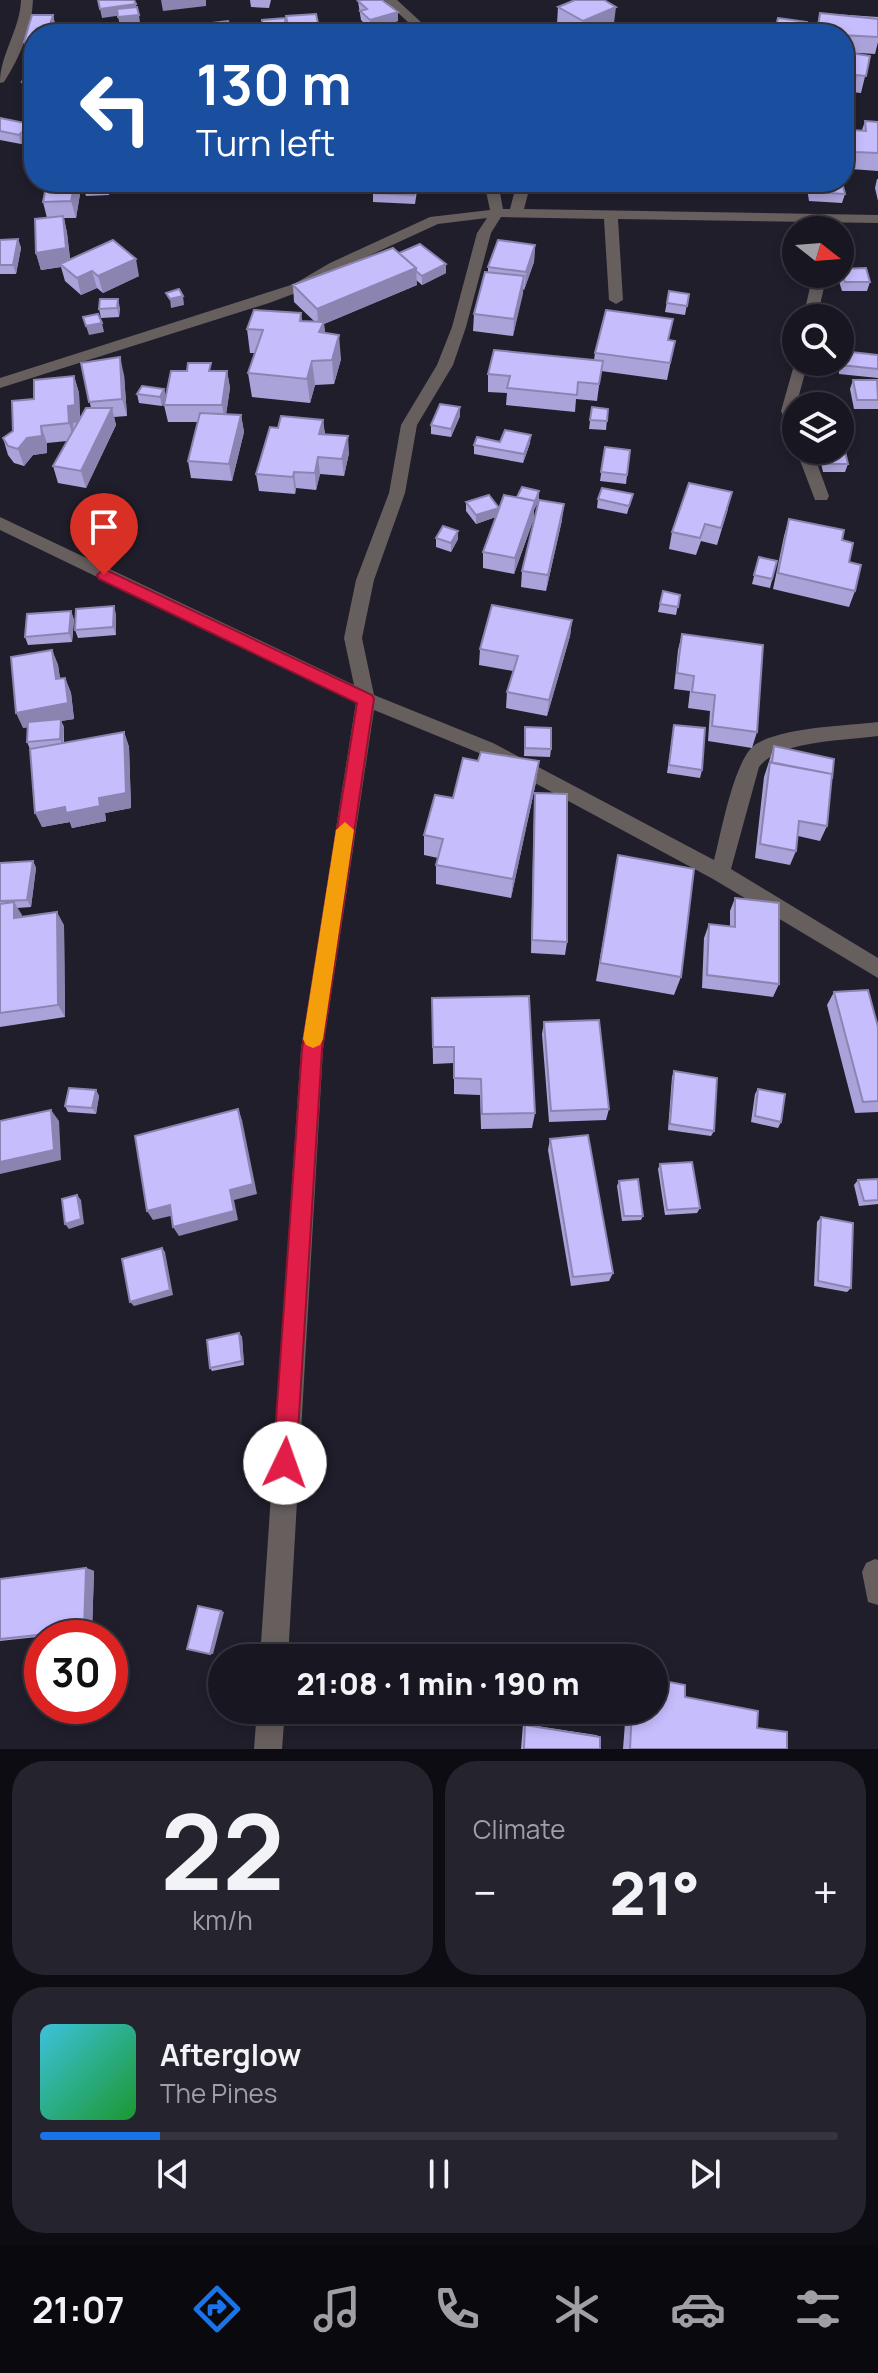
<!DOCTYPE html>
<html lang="en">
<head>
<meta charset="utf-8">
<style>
  body { margin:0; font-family:Manrope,sans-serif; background:#25232d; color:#f1f3f6; height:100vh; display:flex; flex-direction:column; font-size:30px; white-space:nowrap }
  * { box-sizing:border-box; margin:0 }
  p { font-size:26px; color:#9f9fa5 }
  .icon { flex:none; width:44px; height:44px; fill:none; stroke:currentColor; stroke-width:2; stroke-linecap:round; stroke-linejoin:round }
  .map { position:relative; height:1749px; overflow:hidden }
  .sheet { display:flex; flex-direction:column; gap:12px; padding:12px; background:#0d0c12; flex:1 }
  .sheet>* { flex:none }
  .top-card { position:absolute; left:24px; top:24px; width:830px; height:168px; border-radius:32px; box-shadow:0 4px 12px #0003,0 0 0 2px #36353e; background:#1a4fa0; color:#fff; overflow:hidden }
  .needle { width:52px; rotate:107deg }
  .tools { position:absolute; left:782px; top:216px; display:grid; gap:16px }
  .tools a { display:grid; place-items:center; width:72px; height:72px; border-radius:50%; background:#181620; box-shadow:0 4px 12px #0003,0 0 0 2px #36353e; font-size:40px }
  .speed { position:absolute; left:24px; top:1620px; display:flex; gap:16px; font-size:40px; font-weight:700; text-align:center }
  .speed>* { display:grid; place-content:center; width:104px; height:104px; border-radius:50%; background:#181620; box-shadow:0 4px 12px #0003,0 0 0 2px #36353e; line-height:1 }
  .speed .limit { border:12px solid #d22; background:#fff; color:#111 }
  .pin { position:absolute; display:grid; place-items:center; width:68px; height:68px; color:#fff; margin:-82px -34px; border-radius:50% 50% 50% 0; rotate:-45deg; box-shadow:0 0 8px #0007 }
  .pin .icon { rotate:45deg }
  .me { position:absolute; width:88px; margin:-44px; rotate:3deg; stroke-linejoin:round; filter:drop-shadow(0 0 6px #0008) }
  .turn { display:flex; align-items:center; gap:28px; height:168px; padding:0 40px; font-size:36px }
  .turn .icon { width:104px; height:104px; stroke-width:2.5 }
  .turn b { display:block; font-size:56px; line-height:68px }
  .big { font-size:60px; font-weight:800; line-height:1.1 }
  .sheet .card { flex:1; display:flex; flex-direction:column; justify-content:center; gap:12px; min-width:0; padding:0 28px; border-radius:32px; background:#25232d }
  .sheet .dial { align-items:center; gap:0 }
  .dial b { font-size:104px; line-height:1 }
  .song { display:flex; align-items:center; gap:24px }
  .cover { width:96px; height:96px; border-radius:12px; background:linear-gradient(135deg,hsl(190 70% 55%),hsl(130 70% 35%)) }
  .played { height:8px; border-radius:4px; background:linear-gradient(90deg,#1a73e8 15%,#36353e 15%) }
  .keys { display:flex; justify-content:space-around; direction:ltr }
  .heat { display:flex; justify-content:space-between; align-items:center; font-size:44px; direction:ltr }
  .sheet .tiles { flex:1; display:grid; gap:12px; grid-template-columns:1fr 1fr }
  .card:last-child { grid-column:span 2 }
  .trip { position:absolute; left:208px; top:1644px; width:460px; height:80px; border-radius:40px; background:#181620; box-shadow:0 4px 12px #0003,0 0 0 2px #36353e; font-weight:800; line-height:80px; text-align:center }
  .tab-bar { display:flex; height:128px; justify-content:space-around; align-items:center; background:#0a090d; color:#9f9fa5 }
  .tab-bar .icon { width:56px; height:56px }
  .tab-bar .current { color:#1a73e8 }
  .tab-bar b { font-size:36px; color:#f1f3f6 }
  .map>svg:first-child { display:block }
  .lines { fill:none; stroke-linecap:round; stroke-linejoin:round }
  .minor { fill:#675e5e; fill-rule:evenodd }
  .wall { fill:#aaa3da }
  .shaded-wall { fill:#8b84b1 }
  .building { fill:#c6bdfd; stroke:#8b84b1; stroke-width:2 }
  .route { fill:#e11d48; stroke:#92132f; stroke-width:2 }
  .slow { fill:#f59e0b }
</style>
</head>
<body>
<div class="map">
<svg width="878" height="1749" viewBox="0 0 878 1749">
  <rect width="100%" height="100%" fill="#201e2b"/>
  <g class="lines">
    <path class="minor" d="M21 0H33C32 29 20 57 4 82L0 83C0 54 20 30 21 0Z
      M384 0H397L434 34H421Z
      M484 182H498L503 209H510L517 182H531L524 209 878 215V223L618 219 623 300 616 304 609 300 604 219 501 217 491 233 466 327 453 365 417 425 405 493 374 580 362 638 374 695 493 743 714 860C721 834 734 758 756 744 784 727 845 726 878 722V736C845 741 779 740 759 767L731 869 878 958V978L713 879 479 753 374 710 323 1049 288 1658H260L301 1049 356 702 0 530V517L354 685 344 638 356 580 389 493 401 425 437 365 452 327 477 233 487 218 438 224 340 269 304 290 269 303 0 388V378L294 284 330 263 430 217 490 210Z
      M813 274H827L817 318H803Z
      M796 358V362H808L796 406V434L790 433 781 411Z
      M796 450H812L829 496 827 500H815Z
      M875 1559 878 1560V1605L868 1602 862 1572 866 1563Z
      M257 1710H285L282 1749H254Z"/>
  </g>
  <path class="wall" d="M250 0H271L269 8 251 7Z
    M358 1 398 12V21L370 29 361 20Z
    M558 7 614 23 590 34H575L557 24Z
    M820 13 878 17V42L875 54 844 52V34H815Z
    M32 15H53L55 24 52 34H34V51H26L24 42Z
    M286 16 318 23 319 32 289 34Z
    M778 18 807 22 804 34H774Z
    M844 52 870 56 861 93 852 92 849 102 844 101Z
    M34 58V99H27L22 82Z
    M0 118 30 124 32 133 21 144 0 140Z
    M865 121 878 122V171L851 169 849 147 853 130H862Z
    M877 179H878V201L875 188Z
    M47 182H82L76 218H64L67 233 70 259 139 276 103 293 97 288 81 295 65 281 61 267 41 270 36 253 47 218 43 202Z
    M111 182 109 195 86 196 83 187Z
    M806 182H842L845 194 842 203 809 201Z
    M417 191 415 204 373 202V193Z
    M18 239 21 248 16 274H0V240Z
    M535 245 534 262 524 290 523 289 513 336 473 331 474 314 488 273V267Z
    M399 253 446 264V273L422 285 416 280 417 285 324 324 325 333 341 359 334 384 315 385 310 403 252 397 248 373 255 353H250L247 329 301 313 302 321H314L294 302 293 285Z
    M840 269 870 282 867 291H842L838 278 840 274Z
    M669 291 689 294 685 315 665 312Z
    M120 308 119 317 101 318 99 309Z
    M669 340 675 341 667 380 601 371 597 401 576 399 575 412 506 405 507 393 488 392V374L594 360 595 353Z
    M842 351 878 355V378L839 374V362Z
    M81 363 124 375 127 416 114 417 116 425 86 488 58 483 53 466 67 441 47 443V453L33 455 24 466 14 463 8 455 3 438 13 431 34 399 74 376 79 393 80 418 91 408Z
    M212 371H227L230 388 226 414 241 415 244 432 232 481 191 478 188 461 198 422H168L164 405 165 399 162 406 139 403 137 394 164 389 166 397Z
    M853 380 878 387V409H854L850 389Z
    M592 407 608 409 606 430 589 429Z
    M460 416 451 437 431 434V425Z
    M323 420 325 434 349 453 344 476 320 474 316 490 296 488 295 494 259 491 256 474 278 428Z
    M530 443 523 463 474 454V445Z
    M605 447 630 450 626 484 600 481Z
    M818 450H840L848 464 845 472H823Z
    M539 491V500L534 510V518L514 574 483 568V552L496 517 476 524 466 511V502L498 511 517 497Z
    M633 494 627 514 597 508 598 499Z
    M728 509 717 545 701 541 696 555 669 549 672 532Z
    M789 519 842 540 849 562 855 591 849 607 773 589 784 536Z
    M562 520 546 591 521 587 522 571Z
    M436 538 458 539 451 552 436 547Z
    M759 557 777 561 770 588 752 584Z
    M663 591 680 595 676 615 658 612Z
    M71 611 74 620 72 642 28 645 25 637Z
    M116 614V635L78 638 75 630Z
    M572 620 570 636 547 716 506 708 507 692 513 671 479 665 480 649Z
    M682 634 757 732 752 748 708 741 710 711 688 708 690 691 674 689 678 650Z
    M52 650 58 665 60 678H65L71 693 74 719 61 721 64 727V743L124 732 129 747 131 808 105 813 106 821 72 828 70 822 42 827 30 749 27 742 28 727 23 728Z
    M674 725 702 770 700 778 667 773Z
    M525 727 551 749 550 757 524 756Z
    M774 746 831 780 827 826 820 841 798 836 796 851 790 865 755 858 764 777Z
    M536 782 511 898 436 884V865L438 858 424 855V835L453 798Z
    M535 793 567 942 565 955 531 953 534 808Z
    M618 855 681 977 674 995 596 981Z
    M33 861 36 868 31 907 17 908 22 917 64 925 65 1017 0 1027V863Z
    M735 898 779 984 773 997 702 988 704 938 709 924 730 927V911Z
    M834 992 878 1027V1112L855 1113 827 1005Z
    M432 998 535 1113 532 1128 481 1129 480 1095 454 1094V1063L433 1064Z
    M544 1022 609 1109 606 1120 549 1122 542 1034Z
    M674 1071 714 1131 711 1136 668 1130 672 1077Z
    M758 1089 781 1122 778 1128 751 1122 755 1094Z
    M96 1090 99 1096 96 1114 68 1112 65 1106Z
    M550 1139 613 1273 609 1281 571 1286 548 1150Z
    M660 1164 700 1208 697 1213 665 1215 658 1169Z
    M878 1179V1204L859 1206 854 1185 858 1180Z
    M619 1181 643 1216 641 1220 622 1221 617 1186Z
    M821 1217 851 1288 847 1292 814 1286 817 1222Z
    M239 1333 242 1337 244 1365 212 1371 210 1368Z
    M86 1568 94 1571 92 1631 0 1641V1579Z
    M685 1697 757 1728 787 1749H623L626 1710H654Z
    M523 1724 596 1735 600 1737V1749H521Z"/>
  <path class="shaded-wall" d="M161 0H206V6L163 11Z
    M136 4 137 13 102 18 100 9Z
    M616 7 614 23 590 34H582L583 21Z
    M398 12V21L370 29V20Z
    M53 15 55 24 52 34H47Z
    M139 15 140 23 120 26 118 17Z
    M231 29V34H214L213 31Z
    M30 124 32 133 21 144 19 135Z
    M75 182H82L76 218 71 201Z
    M108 182H111L109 195 107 186Z
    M63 216 67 233 71 266 60 264 61 267 41 270 36 253Z
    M18 239 21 248 16 274 13 265Z
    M535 245 534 262 524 290 526 272Z
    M136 259 139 276 103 293 98 276Z
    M446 264V273L422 285V276Z
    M416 268 417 285 324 324 326 346 319 332 317 309Z
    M92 271 97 288 81 295 77 278Z
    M524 276 523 294 513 336 514 319Z
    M183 296 184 305 171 308 170 299Z
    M118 299 120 308 119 317 117 308Z
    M102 323 104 332 89 335 86 326Z
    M339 335 341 359 334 384 332 360Z
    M120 357 124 375 127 416 122 399Z
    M312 361 315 385 310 403 307 379Z
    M227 371 230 388 225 422 222 405Z
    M74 376 79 393 80 422 73 423 74 440 69 423 68 406Z
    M164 389 166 398 162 406 160 397Z
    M460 407V416L451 437V429Z
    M112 408 116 425 86 488 81 471Z
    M241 415 244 432 232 481 229 464Z
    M323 420 325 437 319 434Z
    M41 426 47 443V453L33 455 24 466 18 449 27 438Z
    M531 435 530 443 523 463 524 454Z
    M348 436 349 453 344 476 342 459Z
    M318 457 320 474 316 490 315 473Z
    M294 472 296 488 295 494 293 477Z
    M539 491V500L534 510V518L514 574 515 558Z
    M564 504 562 520 546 591 548 575Z
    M499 508 498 516 476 524V515Z
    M458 531V539L451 552V543Z
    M114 606 116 614V635L113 627Z
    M71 611 74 620 72 642 69 633Z
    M572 620 570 636 547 716 549 700Z
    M52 650 58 665 62 695 56 679Z
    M65 678 71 693 74 719 61 721 64 727 63 747 60 739 61 721 23 728 16 713Z
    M124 732 129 747 131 808 105 813 106 821 72 828 70 822 42 827 35 813 99 798Z
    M539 761 536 782 511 898 513 879Z
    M33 861 36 868 31 907 27 900Z
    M14 902 22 915 21 931 14 918Z
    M57 912 64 925 65 1017 58 1005Z
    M96 1090 99 1096 96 1114 92 1108Z
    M238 1109 242 1120 257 1194 234 1200 238 1220 179 1236 173 1227 230 1190Z
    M51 1110 59 1121 61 1160 0 1174V1162Z
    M77 1195 81 1200 84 1224 69 1229 65 1224Z
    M170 1205 175 1215 153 1220 147 1211Z
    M162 1248 165 1252 173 1295 134 1306 130 1302Z
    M239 1333 242 1337 244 1365 242 1361Z
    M86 1568 94 1571 92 1631 84 1630Z
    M221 1611 224 1612 213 1654H210Z"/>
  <path class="building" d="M98 0H134L136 4 100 9Z
    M362 0H382L398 12 370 20 360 11 367 9 358 1Z
    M575 0H604L616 7 583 21 558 7Z
    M137 7 139 15 118 17 117 9Z
    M820 13 878 19V37L822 34V26H818Z
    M316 14 318 23 288 26 286 16Z
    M32 15H53L47 34H34V42H24Z
    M285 18 286 34H263L262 20Z
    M778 18 807 22 804 33 775 30Z
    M228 21 231 29 213 31 211 23Z
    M132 30V34H110L109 32Z
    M844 52 870 56 866 76 856 75 854 85 844 84V85Z
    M32 58H34V82H22Z
    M0 118 30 124 19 135 0 131Z
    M865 121 878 122V153L855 152 853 130 866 131Z
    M47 182H75L71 201 43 202Z
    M84 182H108L107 186 83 187Z
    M376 182H417L414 195 373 193Z
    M810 182H842L845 194 811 192Z
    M63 216 66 248 36 253 35 219Z
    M18 239 13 265H0V240Z
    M113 240 136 259 98 276 92 271 77 278 60 264Z
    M498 240 535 245 526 272 488 267Z
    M420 244 446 264 422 276 416 271V268L399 253Z
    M393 248 416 268 317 309 293 285Z
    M866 268 870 282H845L840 269Z
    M485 272 524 276 514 319 474 314Z
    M179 289 183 296 170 299 166 293Z
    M669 291 689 294 687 306 667 303Z
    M100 299H118L117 308 99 309Z
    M254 310 301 313 300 321 324 322 319 332 339 335 332 360 312 361 307 379 248 373 263 330 247 329Z
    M606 310 673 319 668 340 675 341 670 363 595 353Z
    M98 314 102 323 86 326 83 317Z
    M494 350 603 361 599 384 578 382 577 395 507 388 510 376 488 374Z
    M842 351 878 355V369L841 365Z
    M120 357 122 399 89 402 81 363Z
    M188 363H211L209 371H227L222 405H164L171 371H187Z
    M74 376 75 405 68 406 69 423 41 426 42 436 27 438 18 449 8 446 3 438 13 431 12 401 34 399V380Z
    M853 380H877L878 400H857Z
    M142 386 164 389 160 397 137 394Z
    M440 404 460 407 451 429 431 425Z
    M592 407 608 409 607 421 590 420Z
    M86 408H112L81 471 53 466Z
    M200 413 241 415 229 464 188 461Z
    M281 416 323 420 319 434 348 436 342 459 318 457 315 473 294 472 293 477 256 474 270 427 278 428Z
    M505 430 531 435 524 454 474 445 477 437 500 442Z
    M840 430 848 464H825L822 450H840Z
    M605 447 630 450 627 475 601 472Z
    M689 483 732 492 721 528 705 524 700 538 672 532Z
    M522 487 539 491 534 504 535 501 517 497Z
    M602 488 633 494 629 506 598 499Z
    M489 495 499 508 476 515 466 502Z
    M504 495 535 501 515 558 483 552Z
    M539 500 564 504 548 575 522 571Z
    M789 519 844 530 842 540 853 543 849 562 861 565 855 591 778 573Z
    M443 526 458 531 451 543 436 538Z
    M759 557 777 561 772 579 754 575Z
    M663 591 680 595 678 607 660 604Z
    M492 605 572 620 549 700 507 692 518 656 480 649Z
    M114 606 113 627 75 630 76 609Z
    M71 611 69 633 25 637 27 614Z
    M682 634 763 645 757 732 712 726 715 695 692 692 694 676 677 673Z
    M52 650 56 679 65 678 68 703 16 713 11 657Z
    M61 719 60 739 27 742 28 722Z
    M674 725 705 728 702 770 669 765Z
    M525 727 551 728V749L525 748Z
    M124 732 126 793 99 798 100 806 66 813 65 807 35 813 30 749Z
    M774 746 834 759 832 779V774L772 763Z
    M481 752 539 761 513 879 436 865 443 839 424 835 435 795 453 798 463 758 478 761Z
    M770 762 832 774 827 826 799 821 796 851 760 844Z
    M535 793 567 794V942L532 940Z
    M618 855 694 869 681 977 600 963Z
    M33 861 27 900 0 901V863Z
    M735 898 779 903V984L707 975 709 924 735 927Z
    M14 902V918L57 912 58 1005 0 1013V904Z
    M868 990 878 1027V1101L863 1102 834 992Z
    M529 996 535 1113 482 1114 481 1079 454 1078V1047H433L432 998Z
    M599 1020 609 1109 551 1111 544 1022Z
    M674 1071 717 1078 714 1131 670 1124Z
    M69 1088 96 1090 92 1108 65 1106Z
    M758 1089 785 1094 781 1122 755 1116Z
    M238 1109 253 1184 230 1190 234 1211 173 1227 170 1205 147 1211 135 1136Z
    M51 1110 54 1150 0 1162V1121Z
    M588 1135 613 1273 573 1277 550 1139Z
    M692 1162 700 1208 667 1210 660 1164Z
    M638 1179 643 1216H624L619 1181Z
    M878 1179V1200L864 1201 858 1180Z
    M77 1195 81 1219 65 1224 62 1199Z
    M821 1217 853 1223 851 1288 818 1281Z
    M162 1248 170 1290 130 1302 122 1259Z
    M239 1333 242 1361 210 1368 207 1340Z
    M86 1568 84 1630 0 1639V1579Z
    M198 1606 221 1611 210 1654 187 1649Z
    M654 1679 685 1685V1697L758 1711 757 1728 787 1732V1749H630L632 1710H654Z
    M525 1725 600 1737V1749H524Z"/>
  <path class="route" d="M104 569 372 695 374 699 322 1049 296 1463 293 1471 285 1474 277 1471 273 1463 302 1049 357 703 99 579 97 575Z"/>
  <path class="slow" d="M345 822 354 830 323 1039 320 1045 313 1048 306 1045 303 1039 336 830Z"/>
</svg>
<div class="tools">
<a><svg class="needle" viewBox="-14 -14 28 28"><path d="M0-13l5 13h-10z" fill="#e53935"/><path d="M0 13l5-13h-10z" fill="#9f9fa5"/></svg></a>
<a><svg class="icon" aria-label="search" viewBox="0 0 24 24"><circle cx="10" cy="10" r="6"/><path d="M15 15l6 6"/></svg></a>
<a><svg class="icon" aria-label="layers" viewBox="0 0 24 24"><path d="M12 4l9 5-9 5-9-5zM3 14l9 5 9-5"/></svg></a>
</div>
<div class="speed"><div class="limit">30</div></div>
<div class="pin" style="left:104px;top:575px;background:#d93025"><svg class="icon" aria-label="arrive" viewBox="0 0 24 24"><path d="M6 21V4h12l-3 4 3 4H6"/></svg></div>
<svg class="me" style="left:285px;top:1463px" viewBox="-20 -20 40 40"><circle r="19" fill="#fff"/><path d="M0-13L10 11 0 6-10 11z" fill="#e11d48"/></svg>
<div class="trip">21:08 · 1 min · 190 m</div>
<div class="top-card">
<div class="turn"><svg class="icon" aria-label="left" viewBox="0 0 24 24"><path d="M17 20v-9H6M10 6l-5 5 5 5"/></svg><div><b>130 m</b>Turn left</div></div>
</div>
</div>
<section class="sheet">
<div class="tiles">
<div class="card dial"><b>22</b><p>km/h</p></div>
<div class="card"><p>Climate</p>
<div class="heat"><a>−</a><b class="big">21°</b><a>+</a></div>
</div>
<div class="card">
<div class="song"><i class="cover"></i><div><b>Afterglow</b><p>The Pines</p></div></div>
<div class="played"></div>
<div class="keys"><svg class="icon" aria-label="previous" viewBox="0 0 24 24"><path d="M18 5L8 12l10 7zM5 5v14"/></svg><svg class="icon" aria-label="pause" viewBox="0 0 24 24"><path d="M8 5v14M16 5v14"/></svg><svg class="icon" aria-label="next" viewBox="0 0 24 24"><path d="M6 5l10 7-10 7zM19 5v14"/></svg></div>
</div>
</div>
</section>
<nav class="tab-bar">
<b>21:07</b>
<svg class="icon current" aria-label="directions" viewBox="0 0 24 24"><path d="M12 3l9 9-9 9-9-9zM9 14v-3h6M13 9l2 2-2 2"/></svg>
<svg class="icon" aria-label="music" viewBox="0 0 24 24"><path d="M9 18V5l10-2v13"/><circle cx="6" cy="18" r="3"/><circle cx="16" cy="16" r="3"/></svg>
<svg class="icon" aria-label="phone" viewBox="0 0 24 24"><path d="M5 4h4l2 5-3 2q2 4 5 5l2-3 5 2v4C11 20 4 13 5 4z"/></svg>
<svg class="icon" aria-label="climate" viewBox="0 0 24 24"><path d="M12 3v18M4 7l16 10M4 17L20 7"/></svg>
<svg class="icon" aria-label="car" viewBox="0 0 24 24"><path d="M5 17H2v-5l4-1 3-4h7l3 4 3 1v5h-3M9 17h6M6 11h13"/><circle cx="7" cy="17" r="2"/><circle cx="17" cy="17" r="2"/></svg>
<svg class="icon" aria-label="filters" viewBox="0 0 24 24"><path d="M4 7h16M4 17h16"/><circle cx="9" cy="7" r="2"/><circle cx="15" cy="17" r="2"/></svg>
</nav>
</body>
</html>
